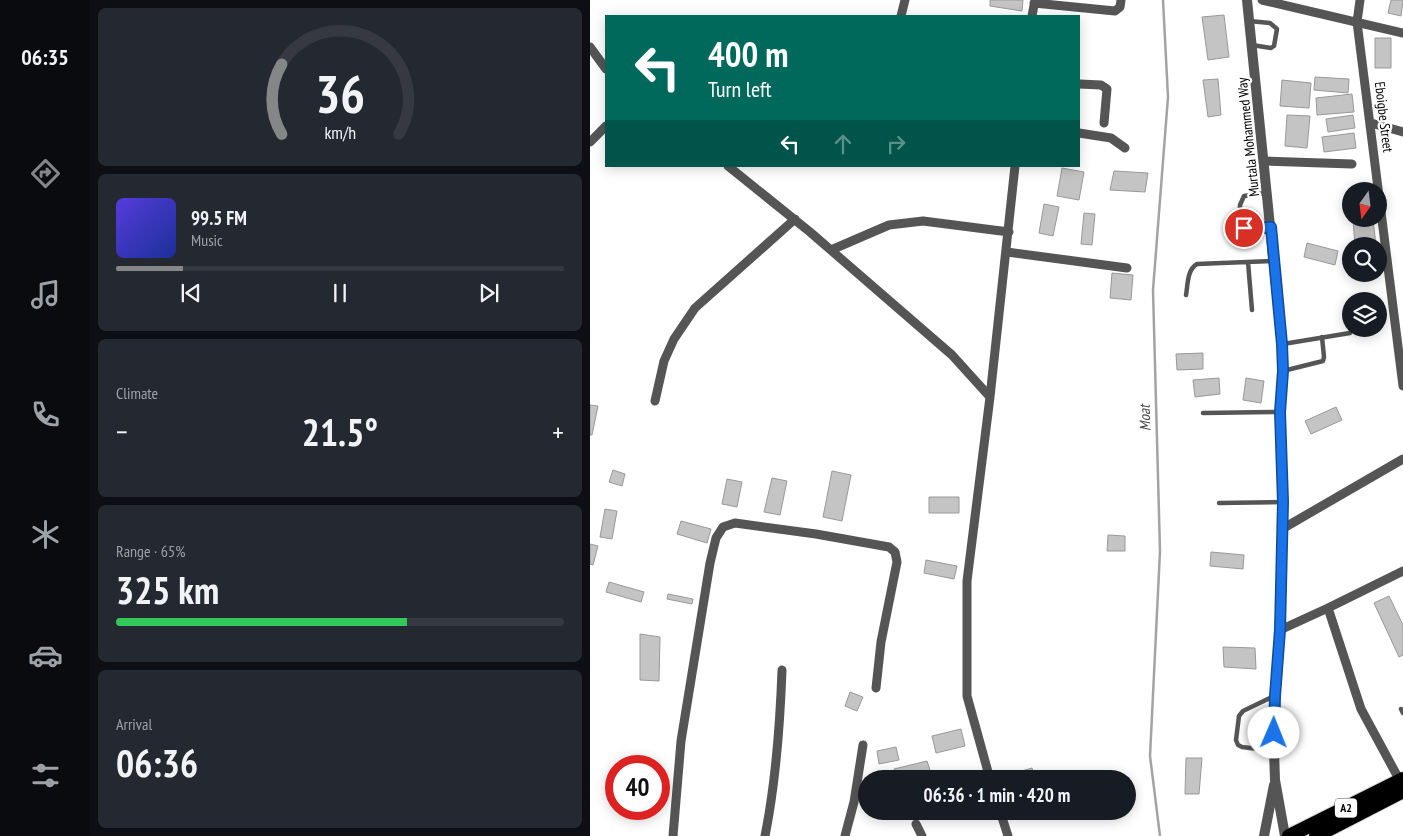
<!DOCTYPE html>
<html lang="en">
<head>
<meta charset="utf-8">
<style>
  body { margin:0; font-family:"PT Sans Narrow",sans-serif; background:#242831; color:#f1f3f6; height:100vh; display:flex; flex-direction:column; font-size:19px; white-space:nowrap }
  * { box-sizing:border-box; margin:0 }
  p { font-size:16px; color:#9ea1a6 }
  .icon { flex:none; width:28px; height:28px; fill:none; stroke:currentColor; stroke-width:2; stroke-linecap:round; stroke-linejoin:round }
  .map { position:relative; flex:1; overflow:hidden }
  .sheet { display:flex; flex-direction:column; gap:8px; padding:8px; background:#0d0f14; width:500px }
  .sheet>* { flex:none }
  .hud { position:absolute; left:15px; top:15px; width:475px; height:152px; border-radius:0px; box-shadow:0 2px 12px #0003; background:#00695c; color:#fff; overflow:hidden }
  .needle { width:32px; rotate:194deg }
  .fabs { position:absolute; left:752px; top:182px; display:grid; gap:10px }
  .fabs a { display:grid; place-items:center; width:45px; height:45px; border-radius:50%; background:#171b24; box-shadow:0 2px 12px #0003; font-size:25px }
  .speed { position:absolute; left:15px; top:755px; display:flex; gap:10px; font-size:25px; font-weight:700; text-align:center }
  .speed>* { display:grid; place-content:center; width:65px; height:65px; border-radius:50%; background:#171b24; box-shadow:0 2px 12px #0003; line-height:1 }
  .speed .limit { border:8px solid #d22; background:#fff; color:#111 }
  .pin { position:absolute; display:grid; place-items:center; width:42px; height:42px; color:#fff; margin:-21px; border:2px solid #fff; border-radius:50%; box-shadow:0 1px 5px #0007 }
  .me { position:absolute; width:55px; margin:-28px; rotate:1deg; stroke-linejoin:round; filter:drop-shadow(0 0 4px #0008) }
  .turn { display:flex; align-items:center; gap:18px; height:105px; padding:0 20px; font-size:22px }
  .turn .icon { width:65px; height:65px; stroke-width:2.5 }
  .turn b { display:block; font-size:35px; line-height:42px }
  .lanes { display:flex; align-items:center; height:48px; padding:0 20px; background:#0003; justify-content:center; gap:25px; direction:ltr }
  .lanes .off { opacity:.35 }
  .big { font-size:38px; font-weight:600; line-height:1.1 }
  .sheet .widget { flex:1; display:flex; flex-direction:column; justify-content:center; gap:8px; min-width:0; padding:0 18px; border-radius:8px; background:#242831 }
  .sheet .dial { align-items:center; gap:0 }
  .dial svg { height:130px; overflow:visible; fill:none; stroke:#363941; stroke-width:7; stroke-linecap:round; text-anchor:middle }
  .dial text { fill:#f1f3f6; stroke:none }
  .song { display:flex; align-items:center; gap:15px }
  .cover { width:60px; height:60px; border-radius:8px; background:linear-gradient(135deg,hsl(250 70% 55%),hsl(230 70% 35%)) }
  .played { height:5px; border-radius:2px; background:linear-gradient(90deg,#858687 15%,#363941 15%) }
  .keys { display:flex; justify-content:space-around; direction:ltr }
  .heat { display:flex; justify-content:space-between; align-items:center; font-size:28px; direction:ltr }
  .charge { height:8px; border-radius:4px; background:linear-gradient(90deg,#34c759 65%,#363941 0) }
  .trip { position:absolute; left:268px; top:770px; width:278px; height:50px; border-radius:25px; background:#171b24; box-shadow:0 2px 12px #0003; font-weight:600; line-height:50px; text-align:center }
  main { display:flex; flex:1; min-height:0 }
  .dock { display:flex; flex-direction:column; width:90px; justify-content:space-around; align-items:center; background:#090b0e; color:#9ea1a6 }
  .dock .icon { width:35px; height:35px }
  .dock .current { color:#858687 }
  .dock b { font-size:22px; color:#f1f3f6 }
  .map>svg:first-child { display:block }
  .lines { fill:none; stroke-linecap:round; stroke-linejoin:round }
  .stream { stroke:#a3a3a3; stroke-width:2.5 }
  .building { fill:#c4c4c4; stroke:#999 }
  .trunk-casing { stroke:#dbdbdb; stroke-width:16 }
  .service { stroke:#555; stroke-width:4.5 }
  .minor { stroke:#555; stroke-width:9 }
  .tertiary { stroke:#555; stroke-width:10 }
  .trunk { stroke:#000; stroke-width:14 }
  .route-casing { stroke:#114b97; stroke-width:12 }
  .route { stroke:#1a73e8; stroke-width:9 }
  .labels { text-anchor:middle; stroke-width:4.5; stroke-linejoin:round; paint-order:stroke }
  .shield { fill:#fff; stroke:#4c4c4c; stroke-width:1 }
  .shield-label { font-size:12px; font-weight:bold; fill:#000 }
  .street-label { font-size:14px; fill:#000; stroke:#fff }
  .water-label { font-size:15px; font-style:italic; fill:#444; stroke:#fff }
</style>
</head>
<body>
<main>
<nav class="dock">
<b>06:35</b>
<svg class="icon current" aria-label="directions" viewBox="0 0 24 24"><path d="M12 3l9 9-9 9-9-9zM9 14v-3h6M13 9l2 2-2 2"/></svg>
<svg class="icon" aria-label="music" viewBox="0 0 24 24"><path d="M9 18V5l10-2v13"/><circle cx="6" cy="18" r="3"/><circle cx="16" cy="16" r="3"/></svg>
<svg class="icon" aria-label="phone" viewBox="0 0 24 24"><path d="M5 4h4l2 5-3 2q2 4 5 5l2-3 5 2v4C11 20 4 13 5 4z"/></svg>
<svg class="icon" aria-label="climate" viewBox="0 0 24 24"><path d="M12 3v18M4 7l16 10M4 17L20 7"/></svg>
<svg class="icon" aria-label="car" viewBox="0 0 24 24"><path d="M5 17H2v-5l4-1 3-4h7l3 4 3 1v5h-3M9 17h6M6 11h13"/><circle cx="7" cy="17" r="2"/><circle cx="17" cy="17" r="2"/></svg>
<svg class="icon" aria-label="filters" viewBox="0 0 24 24"><path d="M4 7h16M4 17h16"/><circle cx="9" cy="7" r="2"/><circle cx="15" cy="17" r="2"/></svg>
</nav>
<section class="sheet">
<div class="widget dial"><svg viewBox="0 0 100 80">
<path d="M14 69A42 42 0 1 1 86 69"/>
<path d="M14 69A42 42 0 0 1 14 26" stroke="#858687"/>
<text x="50" y="56" font-size="32" font-weight="700">36</text>
<text x="50" y="72" font-size="11">km/h</text>
</svg></div>
<div class="widget">
<div class="song"><i class="cover"></i><div><b>99.5 FM</b><p>Music</p></div></div>
<div class="played"></div>
<div class="keys"><svg class="icon" aria-label="previous" viewBox="0 0 24 24"><path d="M18 5L8 12l10 7zM5 5v14"/></svg><svg class="icon" aria-label="pause" viewBox="0 0 24 24"><path d="M8 5v14M16 5v14"/></svg><svg class="icon" aria-label="next" viewBox="0 0 24 24"><path d="M6 5l10 7-10 7zM19 5v14"/></svg></div>
</div>
<div class="widget"><p>Climate</p>
<div class="heat"><a>−</a><b class="big">21.5°</b><a>+</a></div>
</div>
<div class="widget"><p>Range · 65%</p><b class="big">325 km</b><div class="charge"></div></div>
<div class="widget"><p>Arrival</p><b class="big">06:36</b></div>
</section>
<div class="map">
<svg width="813" height="836" viewBox="0 0 813 836">
  <rect width="100%" height="100%" fill="#fff"/>
  <g class="lines">
    <path class="stream" d="M570 836 560 756 570 551 563 290 578 97 573 0"/>
  </g>
  <path class="building" d="M400 0H433L432 11 400 6Z
    M801 0H813L811 16 798 13Z
    M634 15 639 57 618 60 612 17Z
    M785 38H801V68H785Z
    M725 77 759 79 758 93 724 90Z
    M628 79 631 115 618 117 613 80Z
    M692 80 721 83 719 108 690 106Z
    M762 94 764 112 727 115 726 98Z
    M697 115 720 116 717 148 695 146Z
    M763 115 765 128 738 132 736 119Z
    M764 133 766 148 734 152 732 137Z
    M472 168 494 172 489 200 467 196Z
    M524 171 558 173 555 192 520 190Z
    M454 204 469 207 463 236 449 233Z
    M494 213 505 214 502 245 491 244Z
    M763 219H783L786 246H765Z
    M717 243 748 251 745 265 714 257Z
    M522 273 543 275 541 300 520 298Z
    M613 353V369L587 370 586 354Z
    M629 378 630 394 605 397 603 380Z
    M656 378 674 381 671 403 653 400Z
    M0 405 8 406 2 435H0Z
    M746 407 752 420 721 434 715 421Z
    M23 470 35 474 32 486 19 482Z
    M242 471 261 475 252 521 233 517Z
    M182 478 197 481 190 515 174 512Z
    M137 479 152 482 147 507 132 504Z
    M339 497H369V513H339Z
    M15 509 27 511 22 539 10 537Z
    M91 521 121 529 117 543 87 534Z
    M518 535 535 536V551H517Z
    M0 544 8 546 3 565 0 564Z
    M621 552 654 555 653 569 620 566Z
    M336 560 367 566 364 579 334 573Z
    M19 582 54 592 51 602 16 592Z
    M78 594 103 599 102 604 77 599Z
    M799 596 813 625V655L809 657 784 603Z
    M50 634 70 637 69 681 50 680Z
    M633 647 665 648 666 669 634 667Z
    M260 692 273 697 267 711 255 706Z
    M371 729 375 746 346 753 342 736Z
    M306 747 309 760 289 764 287 751Z
    M596 758H612L609 794H595Z
    M337 761 341 773 319 779H307L304 769Z
    M442 768 445 779H427L425 773Z"/>
  <g class="lines">
    <g class="trunk-casing">
      <path id="trunk" d="M699 836 813 779
        M726 836 813 791"/>
    </g>
    <path class="service" d="M659 21 680 23 687 29 684 46 681 48 662 45
      M676 193 654 196 650 205V224L658 229 679 227
      M658 262 662 310
      M596 295C598 284 597 270 607 264L683 261
      M693 344 760 333
      M693 371 733 361 734 357 732 337
      M613 413 689 412
      M629 503 693 502
      M684 696 653 711 649 716 646 740 648 745 652 747 684 751
      M811 709 813 713"/>
    <path class="minor" d="M672 0 813 33
      M770 0 767 22 813 386
      M444 3 525 11 530 7 531 0
      M311 16 315 0
      M442 16 445 0
      M0 47 16 69
      M489 84 511 85 517 89 514 123
      M781 123 813 132
      M489 133 521 138 535 148
      M0 142 16 126
      M674 161 762 164
      M138 166 220 232 362 355 400 397
      M241 250 299 225 333 221 419 232
      M417 252 537 268
      M65 401 74 361 84 339 105 308 205 219
      M692 529 813 459
      M738 608 771 709 810 781
      M690 630 738 608 813 571
      M400 779 377 696V581L400 397 425 166
      M410 811 418 836
      M326 824 332 836
      M83 836 91 741 120 563 126 538 133 527 145 523 226 534 299 547 305 552 307 562 291 642 286 688
      M175 836C186 781 190 726 192 670
      M255 836 264 802 273 745"/>
    <path class="tertiary" d="M657 0 692 344 693 371 690 412 693 502 690 630 685 696 684 751 685 780 695 836
      M674 836 684 785"/>
    <use href="#trunk" class="trunk"/>
  </g>
  <g class="lines">
    <g class="route-casing">
      <path id="route" d="M654 228 658 229 681 227 692 344 693 371 690 412 693 502 690 630 685 696 684 733"/>
    </g>
    <use href="#route" class="route"/>
  </g>
  <g class="labels">
    <rect class="shield" x="745" y="798.5" width="22" height="19" rx="4"/>
    <g class="shield-label">
      <text x="756" y="812">A2</text>
    </g>
    <g class="street-label">
      <text transform="translate(794 117) rotate(83)" y="5">Eboigbe Street</text>
      <text transform="translate(658 137) rotate(-96)" y="5">Murtala Mohammed Way</text>
    </g>
    <g class="water-label">
      <text transform="translate(555 418) rotate(-92)" y="5">Moat</text>
    </g>
  </g>
</svg>
<div class="fabs">
<a><svg class="needle" viewBox="-14 -14 28 28"><path d="M0-13l5 13h-10z" fill="#e53935"/><path d="M0 13l5-13h-10z" fill="#9ea1a6"/></svg></a>
<a><svg class="icon" aria-label="search" viewBox="0 0 24 24"><circle cx="10" cy="10" r="6"/><path d="M15 15l6 6"/></svg></a>
<a><svg class="icon" aria-label="layers" viewBox="0 0 24 24"><path d="M12 4l9 5-9 5-9-5zM3 14l9 5 9-5"/></svg></a>
</div>
<div class="speed"><div class="limit">40</div></div>
<div class="pin" style="left:654px;top:228px;background:#d93025"><svg class="icon" aria-label="arrive" viewBox="0 0 24 24"><path d="M6 21V4h12l-3 4 3 4H6"/></svg></div>
<svg class="me" style="left:684px;top:733px" viewBox="-20 -20 40 40"><circle r="19" fill="#fff"/><path d="M0-13L10 11 0 6-10 11z" fill="#1a73e8"/></svg>
<div class="trip">06:36 · 1 min · 420 m</div>
<div class="hud">
<div class="turn"><svg class="icon" aria-label="left" viewBox="0 0 24 24"><path d="M17 20v-9H6M10 6l-5 5 5 5"/></svg><div><b>400 m</b>Turn left</div></div>
<div class="lanes"><svg class="icon" aria-label="left" viewBox="0 0 24 24"><path d="M17 20v-9H6M10 6l-5 5 5 5"/></svg><svg class="icon off" aria-label="ahead" viewBox="0 0 24 24"><path d="M12 20V5M6 11l6-6 6 6"/></svg><svg class="icon off" aria-label="right" viewBox="0 0 24 24"><path d="M7 20v-9h11M14 6l5 5-5 5"/></svg></div>
</div>
</div>
</main>
</body>
</html>
